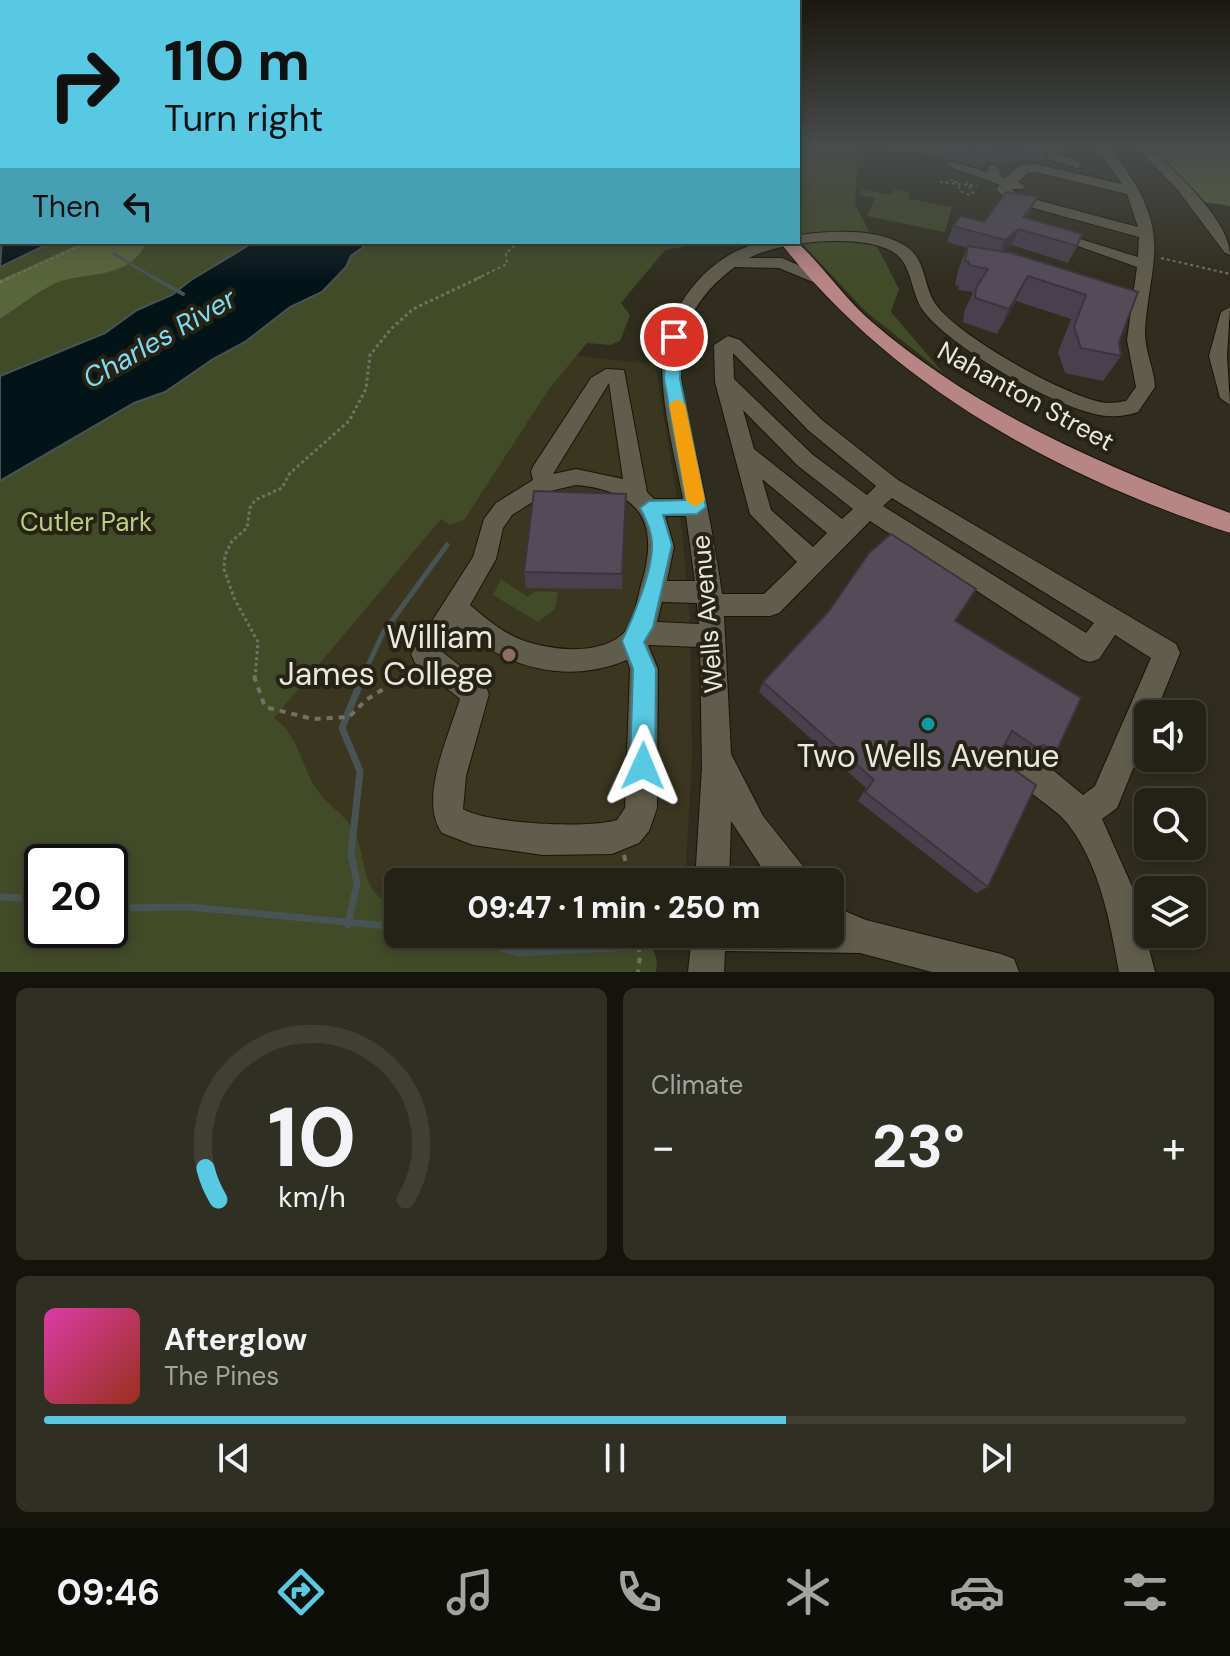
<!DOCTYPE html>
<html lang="en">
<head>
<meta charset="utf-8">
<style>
  body { margin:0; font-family:"DM Sans",sans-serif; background:#302f23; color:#f1f3f6; height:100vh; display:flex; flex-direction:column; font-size:30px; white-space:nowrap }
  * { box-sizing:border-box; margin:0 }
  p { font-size:26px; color:#a3a4a1 }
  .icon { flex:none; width:44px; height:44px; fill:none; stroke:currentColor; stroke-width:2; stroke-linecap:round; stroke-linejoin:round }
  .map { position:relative; height:972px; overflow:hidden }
  .sheet { display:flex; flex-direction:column; gap:16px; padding:16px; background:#14130c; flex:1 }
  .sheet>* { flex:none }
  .hud { position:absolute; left:0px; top:0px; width:800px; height:244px; box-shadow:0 4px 12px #0003,0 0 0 2px #413f35; background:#57c9e2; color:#111; overflow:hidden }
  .tools { position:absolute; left:1134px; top:700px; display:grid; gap:16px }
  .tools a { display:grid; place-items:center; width:72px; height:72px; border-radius:12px; background:#242216; box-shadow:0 4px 12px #0003,0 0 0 2px #413f35; font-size:40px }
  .speed { position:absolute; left:24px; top:844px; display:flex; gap:16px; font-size:40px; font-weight:700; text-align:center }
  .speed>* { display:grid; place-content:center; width:104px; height:104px; border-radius:50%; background:#242216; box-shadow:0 4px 12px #0003,0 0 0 2px #413f35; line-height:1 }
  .speed .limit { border:4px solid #111; border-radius:12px; background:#fff; color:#111 }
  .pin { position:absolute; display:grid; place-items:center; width:68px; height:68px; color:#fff; margin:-34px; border:4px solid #fff; border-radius:50%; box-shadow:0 2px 8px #0007 }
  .me { position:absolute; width:88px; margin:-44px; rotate:1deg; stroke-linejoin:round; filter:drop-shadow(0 0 6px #0008) }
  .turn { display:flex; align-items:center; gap:28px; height:168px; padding:0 32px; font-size:36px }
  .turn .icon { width:104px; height:104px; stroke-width:2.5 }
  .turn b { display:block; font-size:56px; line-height:68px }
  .then { display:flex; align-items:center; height:76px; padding:0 32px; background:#0003; gap:16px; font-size:30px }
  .big { font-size:60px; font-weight:800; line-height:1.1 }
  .sheet .widget { flex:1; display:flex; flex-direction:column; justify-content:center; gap:12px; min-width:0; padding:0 28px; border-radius:12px; background:#302f23 }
  .sheet .dial { align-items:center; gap:0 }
  .dial svg { height:208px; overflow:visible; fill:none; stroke:#413f35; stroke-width:7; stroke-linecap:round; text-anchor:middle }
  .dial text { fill:#f1f3f6; stroke:none }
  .song { display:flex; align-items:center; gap:24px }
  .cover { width:96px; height:96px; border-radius:12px; background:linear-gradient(135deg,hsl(320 70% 55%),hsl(10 70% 35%)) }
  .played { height:8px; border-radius:4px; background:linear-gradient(90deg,#57c9e2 65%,#413f35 65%) }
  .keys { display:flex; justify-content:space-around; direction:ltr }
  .heat { display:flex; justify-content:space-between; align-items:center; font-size:44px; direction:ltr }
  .sheet .tiles { flex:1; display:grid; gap:16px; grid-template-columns:1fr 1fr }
  .widget:last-child { grid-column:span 2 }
  .trip { position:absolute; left:384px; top:868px; width:460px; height:80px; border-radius:12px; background:#242216; box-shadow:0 4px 12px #0003,0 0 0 2px #413f35; font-weight:800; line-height:80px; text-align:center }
  .tab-bar { display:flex; height:128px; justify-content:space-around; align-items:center; background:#0e0e09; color:#a3a4a1 }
  .tab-bar .icon { width:56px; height:56px }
  .tab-bar .selected { color:#57c9e2 }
  .tab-bar b { font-size:36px; color:#f1f3f6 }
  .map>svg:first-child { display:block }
  .built { fill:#3a3620 }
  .green { fill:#424b28; fill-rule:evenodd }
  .forest { fill:#59653a }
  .water { fill:#031419; stroke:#485354; stroke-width:2 }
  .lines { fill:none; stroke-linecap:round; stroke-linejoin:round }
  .stream-far3 { stroke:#485354; stroke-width:3 }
  .stream-far2 { stroke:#485354; stroke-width:4 }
  .stream-far1 { stroke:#485354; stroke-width:5 }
  .stream { stroke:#485354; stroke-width:7 }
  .minor-casing { stroke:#181508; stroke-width:2 }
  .major-casing { stroke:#181508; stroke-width:2 }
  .path-far2 { stroke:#737164; stroke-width:2; stroke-dasharray:3 3; stroke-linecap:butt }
  .path-far1 { stroke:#737164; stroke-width:3; stroke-dasharray:3 3; stroke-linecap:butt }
  .path { stroke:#737164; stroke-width:4; stroke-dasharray:6 6; stroke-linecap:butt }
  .minor { fill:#605d4d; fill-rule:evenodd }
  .major { fill:#b88585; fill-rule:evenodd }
  .wall { fill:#48404d }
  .shaded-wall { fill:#3b343e }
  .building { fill:#544b59; stroke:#3b343e; stroke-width:2 }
  .route { fill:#57c9e2; stroke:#398393; stroke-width:2 }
  .slow { fill:#f59e0b }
  .education-dot { fill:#8d6e63; stroke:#262315; stroke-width:3 }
  .culture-dot { fill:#0f9aa8; stroke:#262315; stroke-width:3 }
  .labels { text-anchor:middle; stroke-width:8; stroke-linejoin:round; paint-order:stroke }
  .street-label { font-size:26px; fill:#e9e7de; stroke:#262315 }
  .park-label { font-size:26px; fill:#bace87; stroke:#262315 }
  .water-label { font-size:28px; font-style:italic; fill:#7edcf5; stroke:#262315 }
  .near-poi-label { font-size:32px; fill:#e9e7de; stroke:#262315; text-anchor:end }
</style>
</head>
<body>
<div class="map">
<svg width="1230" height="972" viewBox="0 0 1230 972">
  <rect width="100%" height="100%" fill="#302d1e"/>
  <path class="built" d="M576 356 655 364 682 530 690 623 692 759 685 882H398V922L125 896Z"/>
  <path class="green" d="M0 145 2 242H254L191 280 173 295 137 310 105 333 0 376Z
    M798 145H848L858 151 855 204 899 289 891 312 943 373 865 311 798 239Z
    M862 189 891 195 894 189 910 192 908 199 952 207 945 232 867 216 875 198 859 195Z
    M370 242H709L665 250 621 303 630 315 620 341 610 345 587 343 549 389 464 520 450 525 441 519 274 718C297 733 301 764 315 787 324 802 345 815 353 829 368 855 358 899 398 904V934H635C651 945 659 952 656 972H0V481L134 403 165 392 213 359 245 342 290 307 322 292 346 267 350 256ZM42 862H110V930H42Z
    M501 579 528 597 535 591 558 592 555 609 538 622 493 595Z"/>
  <path class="forest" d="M1150 145H1230V206L1205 202Z
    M84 242H147C126 285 79 268 48 287 31 296 16 309 0 319V280Z"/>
  <path class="water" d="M2 239V242H52L0 267Z
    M254 242H370L351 256 346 267 322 292 290 307 245 342 213 359 165 392 134 403 0 481V376L105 333 137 310 172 295 191 280Z"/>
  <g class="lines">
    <path class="stream-far3" d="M114 254 156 279"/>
    <path class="stream-far2" d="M153 277 183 294"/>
    <path class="stream-far1" d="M362 678 383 633 447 545"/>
    <path class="stream" d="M0 897 42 899
      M110 908 190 907 398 927
      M348 925 357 883 351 854 360 771 342 728 363 676
      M451 934 519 953 649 946"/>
    <g class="minor-casing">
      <path id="minor" d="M1049 145H1061L1059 154 1083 164 1077 168 1048 159Z
        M1095 145H1107C1134 178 1158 213 1154 257 1152 282 1146 307 1145 332 1145 352 1154 368 1155 387L1138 412C1129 415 1118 417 1108 416 1063 413 953 349 925 313 911 297 913 267 896 254 867 232 780 241 749 258H782L826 277V283L820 285 779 268 735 267C709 286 690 309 683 341 675 382 690 428 699 468 708 510 716 551 722 594H764L797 562 750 514 715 382 714 345 728 336 740 340 822 420 898 480 1176 644 1180 653 1155 714H1148V732L1117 808 1102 819 1134 891 1155 972H1119C1110 921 1100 866 1068 824 1053 805 1024 794 1015 772L1019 761 1030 757 1054 771 1083 795 1095 786 1151 658 1115 635 1099 659 1090 662 1081 659 870 521 779 613 770 616H724L731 754 763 816 806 870 811 882H771L731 821 729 882H695L702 767 700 647 648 645 658 669 657 808 649 831 639 843 612 854 543 855 473 845 442 833C418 800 449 735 460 699L415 663 411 654 473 557 484 519 496 503 533 480 531 471 534 465 591 378 606 369 624 370 647 492 654 499H683C675 457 663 413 662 370 660 316 706 253 761 243 773 240 786 242 798 242V235C831 231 878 227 907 247 927 261 923 288 937 306 960 337 1069 399 1107 403 1113 403 1120 402 1126 401L1136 387 1127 340 1137 267 1044 234 1051 230 1138 257 1139 237 1008 201 996 189 1000 185 945 165 951 161 987 172 988 165 993 164 999 168 1001 177 1006 178 1018 166 1035 164 1122 184ZM1035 172 1127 194 1138 227 1018 195 1011 189H1023L1025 186 1018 182 1027 173ZM733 353 808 430 876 486 867 495 813 455 734 379ZM609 383 623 479 576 469 553 474ZM743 410 797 465 853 509 842 519 754 449ZM762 479 827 533 813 547 771 510ZM576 485C642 491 660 524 641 585 637 598 636 614 629 626 609 659 544 651 515 637 498 629 484 617 470 605L496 559 503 528 512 515 550 491ZM892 498 1094 623 1086 633 883 506ZM665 516H686L695 581H667L674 547ZM662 602 697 603 699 624 657 622ZM457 626C506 668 566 685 627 660L630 669 625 808 617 820C588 829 488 824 463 809L466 776 489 694 485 685 441 651Z
        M1134 145H1147C1172 169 1230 219 1230 255L1225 253 1177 189Z
        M1230 307 1227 356 1230 405 1220 398 1209 356 1221 312Z
        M830 905 866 920 1001 954 1014 959 1019 972H932L860 953 725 951 724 972H688L692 934H830Z"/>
    </g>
    <g class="major-casing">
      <path id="major" d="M780 242H797C824 267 844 298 872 322 975 411 1103 466 1230 513V533C1059 477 891 386 780 242Z"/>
    </g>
    <path class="path-far2" d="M940 182 977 186
      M945 183 954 179 962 192 970 195 973 193 966 181
      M1161 258 1230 274
      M7 279 88 242
      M476 279 507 264 506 253 519 242"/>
    <path class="path-far1" d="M0 282 12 277
      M255 678 258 642 234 598 224 569 225 555 232 541 247 528 250 508 255 500 282 488 290 473 349 421 366 389 370 355 390 330 413 309 481 277
      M401 678 412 671"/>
    <path class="path" d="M254 676 265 707 313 719 349 717 366 700 404 676
      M624 855 630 882
      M636 934 640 957 638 972"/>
    <use href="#minor" class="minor"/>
    <use href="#major" class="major"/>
  </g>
  <path class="wall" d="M886 145H1048L1050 147 1043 161H1012L1005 167 992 161 986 163 984 168 923 153H884Z
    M1030 212 1026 218 1077 246 1068 263 1012 245 1004 252 1138 292 1119 342 1121 356 1103 381 1065 373 1058 352 1071 319 1016 301 997 334 963 322 964 312 973 292 958 290 959 286 955 285 958 270 967 248 947 242 953 226Z
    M626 494 622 589 526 588 524 572Z
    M955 621 1056 752 1043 761 1032 754 1024 756 1005 743 997 758 988 887 976 893 858 801 866 788 759 692 763 682Z"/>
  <path class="shaded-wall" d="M999 146 992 161 986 163 992 148Z
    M1019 147 1012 161 1005 167 1011 152Z
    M1038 197 1030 212 1017 231 1019 229 1012 245 998 257 1005 240Z
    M1028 276 1016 301 997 334 1009 309Z"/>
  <path class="building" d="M956 145H1048L1050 147H1019L1011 152 999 146 992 148 990 153Z
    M1006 192 1038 197 1023 217 1082 234 1077 246 1019 229 1005 240 953 226 961 216 984 222Z
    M968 246 1012 253 1138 292 1119 342 1121 356 1081 348 1074 327 1086 295 1028 276 1009 309 975 298 976 288 988 269 969 265V262L965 261Z
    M534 491 626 494 622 574 524 572Z
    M891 534 976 589 955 621 1081 698 1056 752 1044 745 1036 747 1012 731 997 758 1036 785 988 887 865 792 874 780 763 682 829 611 869 553Z"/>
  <linearGradient id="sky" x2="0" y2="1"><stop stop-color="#1a1910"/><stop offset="0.52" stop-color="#484c4c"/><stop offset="1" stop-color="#484c4c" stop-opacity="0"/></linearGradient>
  <rect width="1230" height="281" fill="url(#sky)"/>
  <path class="route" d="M674 332 681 337 680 379 706 507 697 514 663 515 672 545 653 627 644 642 656 669 655 766 651 774 643 778 634 774 630 766 633 669 622 641C633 618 653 570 652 544 652 531 646 519 640 508L649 501 686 500 664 379 666 337Z"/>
  <path class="slow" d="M677 399 685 404 705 500 695 507 686 500 669 404Z"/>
  <circle class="education-dot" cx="509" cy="655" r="8"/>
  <circle class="culture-dot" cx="928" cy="724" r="8"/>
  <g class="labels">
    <g class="street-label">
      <text transform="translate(1026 396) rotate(29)" y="9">Nahanton Street</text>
      <text transform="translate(707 614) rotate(-95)" y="9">Wells Avenue</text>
    </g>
    <g class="park-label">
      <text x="86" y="531">Cutler Park</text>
    </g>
    <g class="water-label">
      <text transform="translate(159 338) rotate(-30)" y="10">Charles River</text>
    </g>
    <g class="near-poi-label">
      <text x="493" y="648">William<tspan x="493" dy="37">James College</tspan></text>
      <text x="928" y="767" text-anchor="middle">Two Wells Avenue</text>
    </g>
  </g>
</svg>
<div class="tools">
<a><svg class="icon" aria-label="sound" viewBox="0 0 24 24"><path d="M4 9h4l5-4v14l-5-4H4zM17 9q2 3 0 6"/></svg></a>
<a><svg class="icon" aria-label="search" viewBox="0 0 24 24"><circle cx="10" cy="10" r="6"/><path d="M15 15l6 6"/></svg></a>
<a><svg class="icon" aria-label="layers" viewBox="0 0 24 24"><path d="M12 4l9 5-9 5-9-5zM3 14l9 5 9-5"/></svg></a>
</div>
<div class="speed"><div class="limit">20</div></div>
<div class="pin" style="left:674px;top:337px;background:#d93025"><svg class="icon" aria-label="arrive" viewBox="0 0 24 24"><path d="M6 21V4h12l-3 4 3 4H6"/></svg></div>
<svg class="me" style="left:643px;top:766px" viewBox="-20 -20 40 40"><path d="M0-17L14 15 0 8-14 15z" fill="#57c9e2" stroke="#fff" stroke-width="4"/></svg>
<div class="trip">09:47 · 1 min · 250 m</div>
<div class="hud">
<div class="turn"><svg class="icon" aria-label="right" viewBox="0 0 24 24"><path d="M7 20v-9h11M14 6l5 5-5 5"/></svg><div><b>110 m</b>Turn right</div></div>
<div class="then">Then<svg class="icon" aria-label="left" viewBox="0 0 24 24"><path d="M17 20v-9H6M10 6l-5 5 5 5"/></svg></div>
</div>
</div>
<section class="sheet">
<div class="tiles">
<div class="widget dial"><svg viewBox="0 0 100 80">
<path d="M14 69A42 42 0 1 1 86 69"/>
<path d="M14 69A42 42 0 0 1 9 57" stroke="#57c9e2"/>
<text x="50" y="56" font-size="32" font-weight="700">10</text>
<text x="50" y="72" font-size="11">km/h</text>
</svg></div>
<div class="widget"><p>Climate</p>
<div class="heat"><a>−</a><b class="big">23°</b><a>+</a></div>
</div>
<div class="widget">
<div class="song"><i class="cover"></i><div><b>Afterglow</b><p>The Pines</p></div></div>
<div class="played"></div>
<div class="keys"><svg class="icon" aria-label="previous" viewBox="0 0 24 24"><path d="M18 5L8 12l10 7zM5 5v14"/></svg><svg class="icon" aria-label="pause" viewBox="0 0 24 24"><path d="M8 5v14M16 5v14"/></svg><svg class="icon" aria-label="next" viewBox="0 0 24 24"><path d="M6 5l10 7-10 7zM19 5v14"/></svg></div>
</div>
</div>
</section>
<nav class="tab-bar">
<b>09:46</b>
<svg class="icon selected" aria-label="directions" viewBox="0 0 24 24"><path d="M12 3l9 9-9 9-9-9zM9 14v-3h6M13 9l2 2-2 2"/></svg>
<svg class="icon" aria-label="music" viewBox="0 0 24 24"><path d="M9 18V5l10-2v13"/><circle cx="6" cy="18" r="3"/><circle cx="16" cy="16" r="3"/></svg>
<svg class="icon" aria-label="phone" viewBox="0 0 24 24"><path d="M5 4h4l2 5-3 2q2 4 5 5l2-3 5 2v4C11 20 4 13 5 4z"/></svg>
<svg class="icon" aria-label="climate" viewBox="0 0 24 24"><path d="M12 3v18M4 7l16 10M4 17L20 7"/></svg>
<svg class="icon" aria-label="car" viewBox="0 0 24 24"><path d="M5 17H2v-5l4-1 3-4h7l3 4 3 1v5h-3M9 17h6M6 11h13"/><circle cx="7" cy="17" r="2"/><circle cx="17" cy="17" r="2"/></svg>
<svg class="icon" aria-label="filters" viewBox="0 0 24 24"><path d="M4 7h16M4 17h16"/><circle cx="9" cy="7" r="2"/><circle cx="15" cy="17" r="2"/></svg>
</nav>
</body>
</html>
